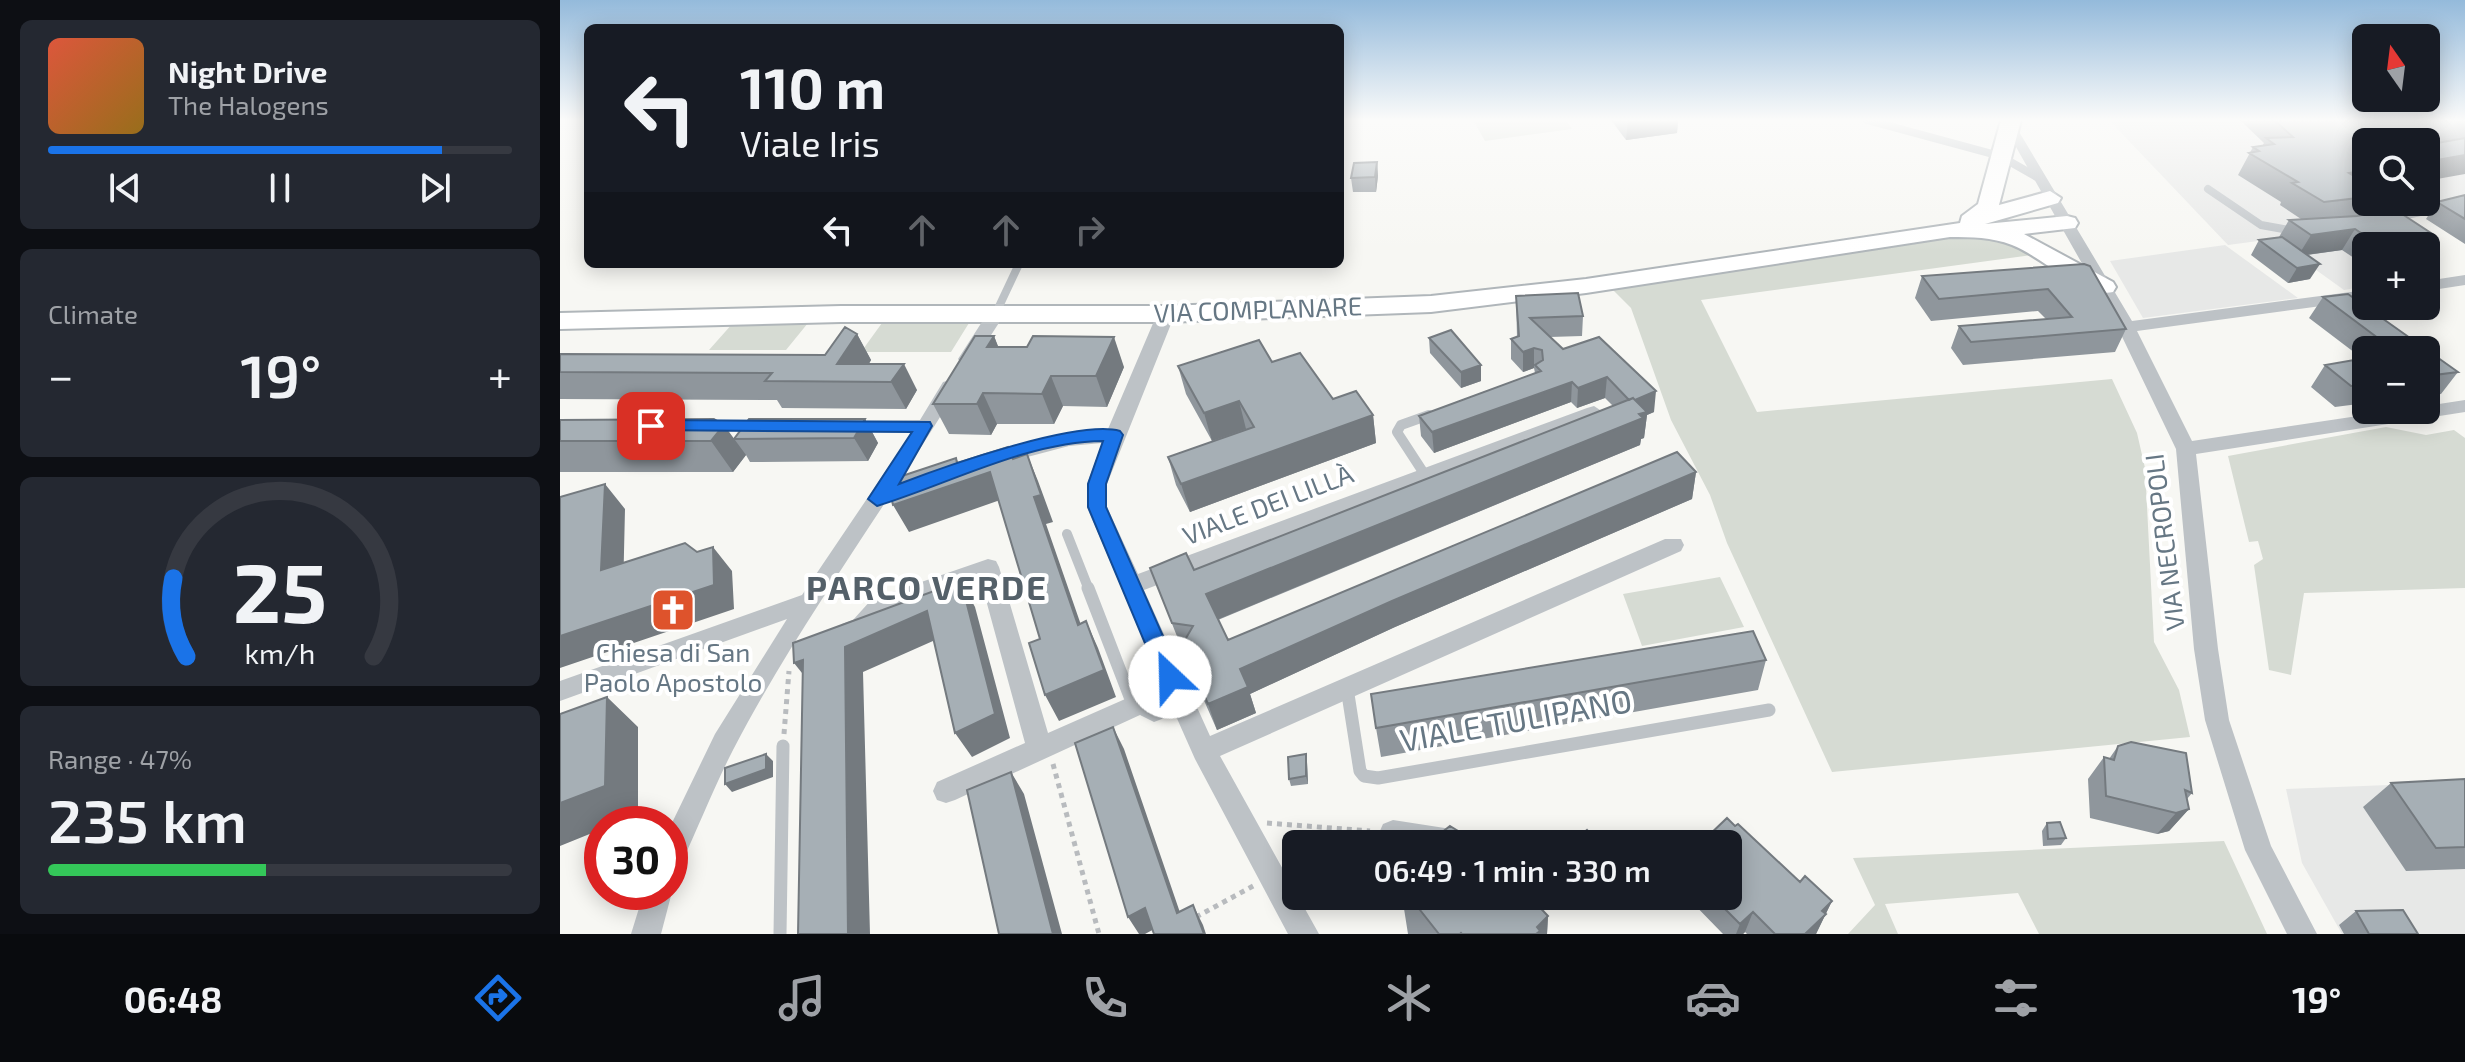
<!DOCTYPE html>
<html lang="en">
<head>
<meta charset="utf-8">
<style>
  body { margin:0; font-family:"Exo 2",sans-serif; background:#242831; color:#f1f3f6; height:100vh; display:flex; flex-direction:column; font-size:30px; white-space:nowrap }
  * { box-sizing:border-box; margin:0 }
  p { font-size:26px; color:#9ea1a6 }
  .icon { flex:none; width:44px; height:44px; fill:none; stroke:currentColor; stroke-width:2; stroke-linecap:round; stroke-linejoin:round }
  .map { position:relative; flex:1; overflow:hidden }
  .drawer { display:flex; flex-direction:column; gap:20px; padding:20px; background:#0d0f14; width:560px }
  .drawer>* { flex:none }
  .banner { position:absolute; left:24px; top:24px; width:760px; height:244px; border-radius:12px; box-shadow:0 4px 20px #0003; background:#171b24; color:#f1f3f6; overflow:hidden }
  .needle { width:52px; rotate:346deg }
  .controls { position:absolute; left:1792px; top:24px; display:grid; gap:16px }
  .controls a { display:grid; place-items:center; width:88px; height:88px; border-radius:12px; background:#171b24; box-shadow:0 4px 20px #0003; font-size:40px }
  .speed { position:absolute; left:24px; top:806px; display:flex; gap:16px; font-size:40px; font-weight:700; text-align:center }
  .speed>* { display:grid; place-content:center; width:104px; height:104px; border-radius:50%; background:#171b24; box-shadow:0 4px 20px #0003; line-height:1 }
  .speed .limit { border:12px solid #d22; background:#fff; color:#111 }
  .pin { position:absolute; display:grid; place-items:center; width:68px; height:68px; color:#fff; margin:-34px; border-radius:16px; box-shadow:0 4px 12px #0006 }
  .me { position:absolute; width:88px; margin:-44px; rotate:336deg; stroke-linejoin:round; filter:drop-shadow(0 0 6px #0008) }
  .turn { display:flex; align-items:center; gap:28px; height:168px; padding:0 24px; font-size:36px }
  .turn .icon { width:104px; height:104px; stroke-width:2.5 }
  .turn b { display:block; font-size:56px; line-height:68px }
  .lanes { display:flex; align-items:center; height:76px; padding:0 24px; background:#0003; justify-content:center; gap:40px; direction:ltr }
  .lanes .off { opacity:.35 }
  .big { font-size:60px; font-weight:600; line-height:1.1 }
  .drawer .card { flex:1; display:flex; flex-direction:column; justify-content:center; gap:12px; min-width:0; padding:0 28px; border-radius:12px; background:#242831 }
  .drawer .dial { align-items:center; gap:0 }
  .dial svg { height:208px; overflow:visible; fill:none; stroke:#363941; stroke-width:7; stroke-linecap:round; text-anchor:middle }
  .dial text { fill:#f1f3f6; stroke:none }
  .song { display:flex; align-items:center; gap:24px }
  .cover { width:96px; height:96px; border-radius:12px; background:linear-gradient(135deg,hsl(10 70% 55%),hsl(40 70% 35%)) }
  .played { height:8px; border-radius:4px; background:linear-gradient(90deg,#1a73e8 85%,#363941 85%) }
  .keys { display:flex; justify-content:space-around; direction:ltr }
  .heat { display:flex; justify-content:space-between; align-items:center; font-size:44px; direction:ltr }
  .charge { height:12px; border-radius:6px; background:linear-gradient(90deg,#34c759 47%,#363941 0) }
  .trip { position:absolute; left:722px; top:830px; width:460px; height:80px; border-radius:12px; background:#171b24; box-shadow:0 4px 20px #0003; font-weight:600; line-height:80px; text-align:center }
  .dock { display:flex; height:128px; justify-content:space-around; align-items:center; background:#090b0e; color:#9ea1a6 }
  .dock .icon { width:56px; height:56px }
  .dock .on { color:#1a73e8 }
  .dock b { font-size:36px; color:#f1f3f6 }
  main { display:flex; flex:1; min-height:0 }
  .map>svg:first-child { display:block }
  .built { fill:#e7e8e7; fill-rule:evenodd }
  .green { fill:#d6dbd3 }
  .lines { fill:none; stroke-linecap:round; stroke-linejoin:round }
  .secondary-casing { stroke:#b0b6ba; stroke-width:4 }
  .path { stroke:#b8bbbe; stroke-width:5; stroke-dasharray:5 5; stroke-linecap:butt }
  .lane-far2 { stroke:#bdc2c6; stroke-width:8 }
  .lane-far1 { stroke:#bdc2c6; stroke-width:10 }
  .lane { stroke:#bdc2c6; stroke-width:13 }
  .street { fill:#bdc2c6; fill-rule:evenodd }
  .secondary { fill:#fff; fill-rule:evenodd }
  .wall { fill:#8f969c }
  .shaded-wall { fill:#747a7f }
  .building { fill:#a6afb5; stroke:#747a7f; stroke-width:2 }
  .route { fill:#1a73e8; stroke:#114b97; stroke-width:2 }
  .labels { text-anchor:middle; stroke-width:8; stroke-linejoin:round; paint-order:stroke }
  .street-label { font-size:26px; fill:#667784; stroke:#fff }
  .poi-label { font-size:26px; fill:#667784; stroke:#fff }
  .near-street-label { font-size:32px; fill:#667784; stroke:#fff }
  .district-label { font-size:34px; font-weight:bold; letter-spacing:2px; fill:#546069; stroke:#fff }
</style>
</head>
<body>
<main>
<section class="drawer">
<div class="card">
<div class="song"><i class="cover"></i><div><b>Night Drive</b><p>The Halogens</p></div></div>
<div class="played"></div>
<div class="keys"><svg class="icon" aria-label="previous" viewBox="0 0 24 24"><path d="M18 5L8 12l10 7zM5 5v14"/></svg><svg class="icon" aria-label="pause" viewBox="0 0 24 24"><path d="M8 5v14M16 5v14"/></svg><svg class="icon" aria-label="next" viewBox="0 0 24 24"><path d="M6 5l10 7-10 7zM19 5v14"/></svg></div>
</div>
<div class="card"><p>Climate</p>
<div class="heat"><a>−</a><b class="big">19°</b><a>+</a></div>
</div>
<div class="card dial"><svg viewBox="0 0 100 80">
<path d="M14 69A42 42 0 1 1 86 69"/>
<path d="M14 69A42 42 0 0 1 9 39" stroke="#1a73e8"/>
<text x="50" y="56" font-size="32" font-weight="700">25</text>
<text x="50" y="72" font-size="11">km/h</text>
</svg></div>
<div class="card"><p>Range · 47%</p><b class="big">235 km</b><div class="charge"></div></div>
</section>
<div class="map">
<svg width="1905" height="934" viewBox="0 0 1905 934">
  <rect width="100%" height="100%" fill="#f7f7f3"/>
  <path class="built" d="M1549 120H1905V207L1814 226 1806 246V286L1784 290 1713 239 1668 245ZM1806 142H1866V202H1806Z
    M1665 245 1738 298 1583 318 1550 261Z
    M1905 782V934H1782L1742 863 1726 789Z"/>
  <path class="green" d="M913 120H1006L1012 129 925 141Z
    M1406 234 1441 237 1472 255 1141 300 1197 412 1552 379 1577 433 1585 468 1594 642 1619 690 1630 737 1272 772 1167 543 1150 495 1111 420 1071 308 1052 289Z
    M173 323H248L226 350H149Z
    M322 323H409L391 352H301Z
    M1826 427 1866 435 1894 430 1905 438V588L1744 593 1731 675 1709 670 1694 565 1703 559 1698 541 1689 542 1668 456Z
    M1160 577 1184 627 1082 646 1063 594Z
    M1664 841 1707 934H1479L1458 893 1325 904 1338 934H1288L1315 905 1293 858Z"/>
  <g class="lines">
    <g class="secondary-casing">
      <path id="secondary" d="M1441 120H1461L1439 205 1490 191 1501 198 1498 203 1425 224 1507 216 1515 218 1518 223 1515 228 1464 234 1553 282 1556 287 1553 292C1526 299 1479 255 1452 245 1431 237 1412 237 1390 237L1026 293 871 312 606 322H281L0 329V313L281 306H606L871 296 1026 279 1400 223 1402 216 1418 204Z"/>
    </g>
    <path class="path" d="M224 734 229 671
      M493 764 539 934
      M707 823 810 831
      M636 917 695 885"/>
    <path class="lane-far2" d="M1307 120 1440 156 1482 180
      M1648 189 1701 225 1734 231
      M1833 218 1905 202
      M435 315 459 264"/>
    <path class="lane-far1" d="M865 475 837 432 841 425 869 415
      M507 534 529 590"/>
    <path class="lane" d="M528 588 574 707
      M787 688 800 771 804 776 818 778 1209 710
      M220 934 223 746"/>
    <path class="street" d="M1452 120 1572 321 1806 290V300L1577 331 1632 441 1838 410H1866V406L1905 400V412L1636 454 1658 649 1669 720 1711 846 1757 934H1727L1685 850 1645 720 1634 649 1616 449 1554 320 1443 124Z
      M1905 275V285L1866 291V281Z
      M606 309 615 314 547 484V507L578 574 1027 408 1034 406 1043 412 1041 416 584 590 650 736 1105 539H1121L1124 545 1121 551 660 756 759 934H728L635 759 615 714 594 722 580 715 395 800 386 803 377 800 373 791 377 782 465 743 420 578C399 586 345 600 328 611 312 622 307 646 282 638L278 631 282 624 293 620 312 599 428 559 436 561 439 567 488 733 572 696 578 683 597 672 527 507V484L542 443 509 446 425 468 415 461 418 456 509 432 548 429 597 314ZM606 691 607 695 596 699Z
      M435 310 444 315 413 363 407 365 401 363 398 359 429 311Z
      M390 380 399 386C326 508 239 623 173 750 154 787 138 828 120 866L110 870V827L155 734 227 619 0 701V681L242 595 352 432H284L277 431 274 426 277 421 360 420 383 382Z
      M140 420H208L218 426 208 432 133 431 130 426Z
      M833 820 904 831 914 835 918 844H828L823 842 819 833 823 824Z
      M110 887 112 892 101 934H71L84 892H110Z"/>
    <use href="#secondary" class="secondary"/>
  </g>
  <path class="wall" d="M1051 120H1121L1118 121 1117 133 1066 140Z
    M1680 120H1905V155L1876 143H1803L1800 179 1806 183V202H1822L1815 212 1843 215 1866 246H1806V265L1803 264 1782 250 1747 255 1750 279 1728 283 1691 255 1699 240 1719 237 1729 220 1741 219 1720 205 1721 202 1678 175 1693 147 1702 146 1704 143Z
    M817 162 818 176 816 192H793L791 178Z
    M1905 195V244L1866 219 1877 202Z
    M1530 266 1566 329 1555 352 1403 365 1391 348 1399 326 1486 319 1478 311 1371 321 1355 298 1362 276Z
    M1788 294 1898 372 1881 394 1866 396V350H1806V403L1775 407 1751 387 1765 365 1803 359 1749 318 1763 297Z
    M956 296 1023 316 1022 336 990 337 1003 349 1039 337 1094 412 1087 415 1084 438 1081 439 1080 445 658 620 668 640 1136 472 1132 499 835 627 690 694 696 713 657 730 631 671 624 650 622 649 590 568 634 570 1053 406 1045 398 1017 408 1011 402 874 453 861 436 859 416 975 373 974 368 963 372 951 359V339L957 337Z
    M297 334 311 360 309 364 357 390 346 409 222 408 217 400 0 399V354L265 355Z
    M434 336 438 347 564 367 547 407 503 406 494 424H437L431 435 389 434 373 404Z
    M869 338 921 365V381L901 388 870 353Z
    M712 362 773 399 813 415 816 443 630 512 616 485 608 457 686 430 652 441 626 394 618 366Z
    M305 419 318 443 308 461 190 462 186 455 173 472H0V420L174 439Z
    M1206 660 1198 690 821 757 816 728Z
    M1558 746 1632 793 1627 799 1629 809 1609 831 1597 834 1530 818 1528 779 1544 757 1549 759Z
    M747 762 748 784 731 786 729 779Z
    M1905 779V869L1846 871 1803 807 1831 783Z
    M1487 823 1506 838 1501 845 1483 846 1482 831Z
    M1175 826 1240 882 1272 901 1256 934H1187L1185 932 1183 934H1163L1126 896H1168V844H1142L1143 841Z
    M842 896H969L988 916 987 934H848Z
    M1796 911 1858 934H1784L1779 925Z"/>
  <path class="shaded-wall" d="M1068 120H1121L1118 121 1117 133 1066 140Z
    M1905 155V174L1866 181V162Z
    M817 162 818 176 816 192 815 177Z
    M1806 170 1792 192 1789 173Z
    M1795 229 1782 250 1738 256 1751 235Z
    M1874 235 1866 247V246H1827L1828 244Z
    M1760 264 1750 279 1728 283 1737 268Z
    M297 334 311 360 297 382 277 364Z
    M434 336 446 366 427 347Z
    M554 337 564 367 547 407 536 376Z
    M974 348V368L963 372V352Z
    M344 364 357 390 346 409 331 382Z
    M921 365V381L901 388V372Z
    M491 376 503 406 494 424 482 394Z
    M1047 377 1045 398 1017 408 1018 388Z
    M1012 382 1011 402 874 453 872 432Z
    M1096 391 1094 412 1087 415 1084 438 1081 439 1080 445 654 621 646 594 1071 401Z
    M423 393 437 424 431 435 417 404Z
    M679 401 686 429 652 441 644 413Z
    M813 415 816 443 630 512 621 484Z
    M305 419 318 443 308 461 294 438Z
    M164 425 186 455 173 472 151 441Z
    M467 454 478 481 493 522 486 524 530 651 518 625 474 497Z
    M396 458 407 480 430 472 443 499 349 532 333 505 397 463Z
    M1136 472 1132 499 835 627 690 694 696 713 657 730 648 704 680 669 832 601Z
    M45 484 65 509 63 595 41 570Z
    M153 547 172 571 174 609 0 668V636Z
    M401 581 415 607 450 738 412 757 395 733Z
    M367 611 382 637 303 672 310 934H288L285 647Z
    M526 621 538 648 556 697 499 721 485 695Z
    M243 660 254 688 234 663Z
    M47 697 78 727V814L54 824H42V829L0 846V803Z
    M553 727 564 749 627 933 617 913Z
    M206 754 213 761V777L172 792 165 784Z
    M746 754 747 762 748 784 746 776Z
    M451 772 464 794 502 934H493Z
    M1629 809 1609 831 1597 834 1616 813Z
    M1272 901 1256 934H1245L1262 911Z
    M633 905 643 925 646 934H644Z
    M585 908 596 928 585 934H579L568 917Z
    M1193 912 1185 932 1183 934H1176L1180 924Z
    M988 916 987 934H976L977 927Z"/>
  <path class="building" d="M1714 120H1905V121H1801L1806 170 1789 173 1806 183V197L1764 202 1732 183 1738 182 1689 153 1699 151 1693 147 1714 144 1706 138 1733 137Z
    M1905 138V155L1866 162V145Z
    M817 162 815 177 791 178 794 163Z
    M1905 195V219L1877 202Z
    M1842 207 1847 210 1839 212 1874 235 1828 244 1816 243 1795 229 1751 235 1729 220 1797 216Z
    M1722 237 1760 264 1737 268 1699 240Z
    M1524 264 1530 266 1566 329 1411 342 1399 326 1512 317 1488 289 1379 299 1362 276Z
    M1018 293 1023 316 970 318 1003 349 1039 337 1096 391 1075 400 1073 398 1069 400 1047 377 1018 388 1012 382 872 432 859 416 981 371 975 365 983 360 982 350 974 348 963 352 951 339 959 336 956 296Z
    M1788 294 1898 372 1866 376V350H1834L1763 297Z
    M285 327 297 334 277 364H344L331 382 205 381 212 373 0 372V354L265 355Z
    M891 330 921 365 901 372 869 338Z
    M415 336H434L427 347H467L473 336 554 337 536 376H491L482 394 423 393 417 404H373Z
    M699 340 712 362 740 353 773 399 796 391 813 415 621 484 608 457 694 427 679 401 644 413 618 366Z
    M1806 358V384L1791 386 1765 365Z
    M1073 398 1087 412 1079 414 1083 418 646 594 668 640 1117 452 1136 472 832 601 680 669 688 687 648 704 622 645 633 626 612 623 590 568 626 553 634 570Z
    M154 419 164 425 151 441H0V420Z
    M189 419H305L294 438 174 439Z
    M448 447 453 459 467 454 481 495 474 497 518 625 526 621 544 670 485 695 469 643 480 639 430 472 333 505 327 481 396 458 397 463Z
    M45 484 41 570 125 543 137 552 153 547 154 585 0 636V497Z
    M401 581 435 714 395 733 367 611 285 647 288 934H238L243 660 234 663 233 643Z
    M1193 631 1206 660 816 728 811 694Z
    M47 697 45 786 0 803V714Z
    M553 727 617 913 633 905 644 934H594L585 908 568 917 515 743Z
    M1571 742 1626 753 1632 793 1625 790 1629 809 1616 813 1546 796 1544 757 1554 760 1558 746Z
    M206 754V769L165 784V768Z
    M746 754V776L729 779 728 757Z
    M451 772 493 934H439L407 790Z
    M1905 779V847L1876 848 1831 783Z
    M1167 818 1175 826 1178 824 1240 882 1245 876 1272 901 1262 911 1266 914 1245 934H1215L1193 912 1180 924 1152 896H1168V844H1147L1143 841Z
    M1500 822 1506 838 1488 839 1487 823Z
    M890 826 903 834 912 844H867Z
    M1027 830 1040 844H1011Z
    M849 896H969L988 916 977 927 980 931 976 934H902L901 933 900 934H879Z
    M1843 910 1858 934H1809L1796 911Z"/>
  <linearGradient id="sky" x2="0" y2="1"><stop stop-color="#94badb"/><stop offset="0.48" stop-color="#fbfbfa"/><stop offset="1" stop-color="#fbfbfa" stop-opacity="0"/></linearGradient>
  <rect width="1905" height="251" fill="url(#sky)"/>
  <path class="route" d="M91 420 370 422 372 426 339 484C383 467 518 419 560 431L563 435 546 484V507L621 677 617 684 610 686 602 684 528 507V484L543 441C466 442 389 484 317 506L308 499 352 432 85 430 82 426Z"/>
  <defs>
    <g id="church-square" transform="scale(2.3)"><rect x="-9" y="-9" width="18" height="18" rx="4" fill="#de532c" stroke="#fff"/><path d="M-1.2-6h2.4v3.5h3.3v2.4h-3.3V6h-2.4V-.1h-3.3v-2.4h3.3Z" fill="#fff"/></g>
  </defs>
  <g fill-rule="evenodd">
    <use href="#church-square" x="113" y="610"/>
  </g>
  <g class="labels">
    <g class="street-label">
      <text transform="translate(698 310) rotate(-2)" y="9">VIA COMPLANARE</text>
      <text transform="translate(708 505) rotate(-21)" y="9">VIALE DEI LILLÀ</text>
      <text transform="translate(1605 542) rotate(-97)" y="9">VIA NECROPOLI</text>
    </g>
    <g class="poi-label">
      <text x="113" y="662">Chiesa di San<tspan x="113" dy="30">Paolo Apostolo</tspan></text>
    </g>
    <g class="near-street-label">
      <text transform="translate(956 721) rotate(-10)" y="11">VIALE TULIPANO</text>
    </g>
    <g class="district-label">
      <text x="367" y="600">PARCO VERDE</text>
    </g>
  </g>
</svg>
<div class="controls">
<a><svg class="needle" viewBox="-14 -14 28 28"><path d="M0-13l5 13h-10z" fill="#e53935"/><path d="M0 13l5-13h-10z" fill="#9ea1a6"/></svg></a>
<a><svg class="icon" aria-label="search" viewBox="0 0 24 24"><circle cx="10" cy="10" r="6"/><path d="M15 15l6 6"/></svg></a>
<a>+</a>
<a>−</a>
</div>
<div class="speed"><div class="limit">30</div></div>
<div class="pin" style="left:91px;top:426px;background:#d93025"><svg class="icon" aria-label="arrive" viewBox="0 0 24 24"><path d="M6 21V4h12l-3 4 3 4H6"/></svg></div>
<svg class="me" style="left:610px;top:677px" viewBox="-20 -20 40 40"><circle r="19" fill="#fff"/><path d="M0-13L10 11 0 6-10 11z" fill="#1a73e8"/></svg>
<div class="trip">06:49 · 1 min · 330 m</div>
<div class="banner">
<div class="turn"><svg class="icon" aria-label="left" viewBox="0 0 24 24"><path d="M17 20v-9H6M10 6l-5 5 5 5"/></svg><div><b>110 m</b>Viale Iris</div></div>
<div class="lanes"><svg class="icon" aria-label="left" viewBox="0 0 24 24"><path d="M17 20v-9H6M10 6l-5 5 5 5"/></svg><svg class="icon off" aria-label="ahead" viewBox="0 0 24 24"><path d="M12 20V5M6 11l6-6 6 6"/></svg><svg class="icon off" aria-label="ahead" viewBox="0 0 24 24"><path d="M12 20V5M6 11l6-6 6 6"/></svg><svg class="icon off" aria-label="right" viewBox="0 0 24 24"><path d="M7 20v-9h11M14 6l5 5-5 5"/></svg></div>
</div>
</div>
</main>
<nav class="dock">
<b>06:48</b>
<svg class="icon on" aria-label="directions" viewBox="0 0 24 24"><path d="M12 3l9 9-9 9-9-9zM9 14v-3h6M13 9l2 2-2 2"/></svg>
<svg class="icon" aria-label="music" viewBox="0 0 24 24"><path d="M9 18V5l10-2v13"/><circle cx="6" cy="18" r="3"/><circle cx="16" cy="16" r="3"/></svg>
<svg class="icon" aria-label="phone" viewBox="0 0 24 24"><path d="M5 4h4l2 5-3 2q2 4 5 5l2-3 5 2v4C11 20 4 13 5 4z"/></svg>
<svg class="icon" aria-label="climate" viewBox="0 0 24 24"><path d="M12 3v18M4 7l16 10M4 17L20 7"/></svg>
<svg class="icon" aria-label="car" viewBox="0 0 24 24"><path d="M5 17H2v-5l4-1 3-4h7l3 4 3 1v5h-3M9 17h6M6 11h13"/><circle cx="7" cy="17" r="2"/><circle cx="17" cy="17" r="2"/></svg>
<svg class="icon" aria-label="filters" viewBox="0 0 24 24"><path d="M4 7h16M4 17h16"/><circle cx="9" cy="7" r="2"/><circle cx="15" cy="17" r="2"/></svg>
<b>19°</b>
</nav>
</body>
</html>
